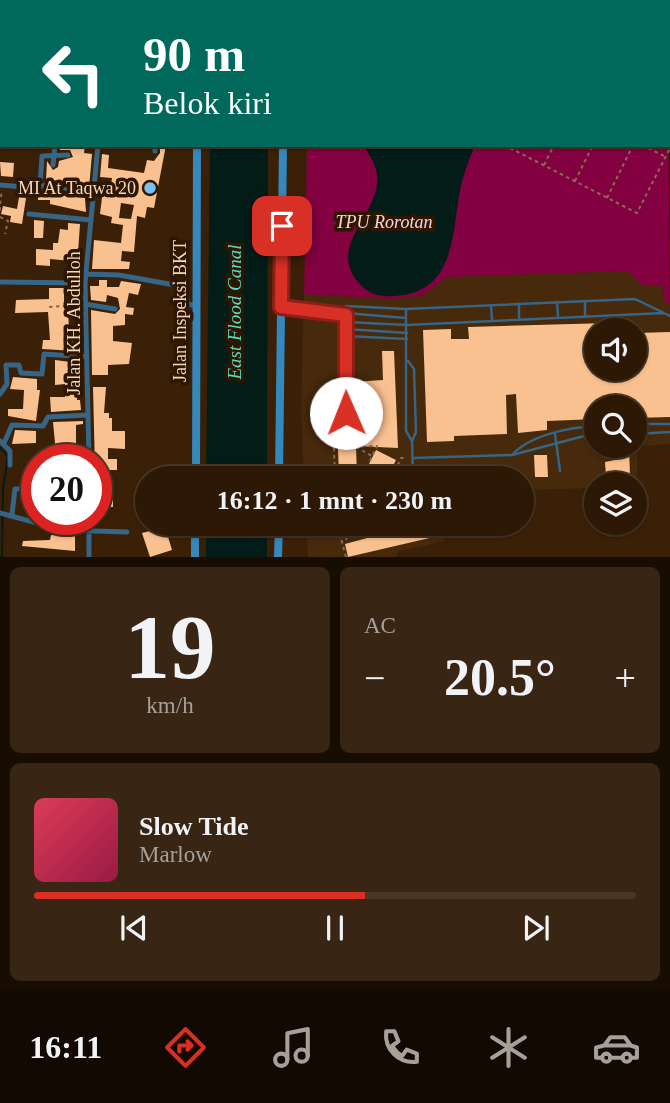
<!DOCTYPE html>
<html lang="id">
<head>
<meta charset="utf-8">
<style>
  body { margin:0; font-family:"Times New Roman",serif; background:#382513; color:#f1f3f6; height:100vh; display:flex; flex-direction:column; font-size:26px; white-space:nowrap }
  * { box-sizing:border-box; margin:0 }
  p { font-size:23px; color:#a6a09a }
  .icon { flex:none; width:38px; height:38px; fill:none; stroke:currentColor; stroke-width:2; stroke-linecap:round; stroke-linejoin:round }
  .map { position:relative; height:557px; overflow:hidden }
  .drawer { display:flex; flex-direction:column; gap:10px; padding:10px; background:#180d02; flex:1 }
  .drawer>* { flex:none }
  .guide { position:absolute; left:0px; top:0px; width:670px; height:147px; box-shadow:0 2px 5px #0004,0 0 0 2px #483726; background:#00695c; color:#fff; overflow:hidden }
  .tools { position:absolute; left:584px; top:318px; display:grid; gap:14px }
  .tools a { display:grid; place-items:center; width:63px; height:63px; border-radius:50%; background:#2c1804; box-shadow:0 2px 5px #0004,0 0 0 2px #483726; font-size:35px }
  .speed { position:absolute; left:21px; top:444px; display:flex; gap:14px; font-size:35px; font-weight:700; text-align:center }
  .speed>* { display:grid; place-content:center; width:91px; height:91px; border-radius:50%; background:#2c1804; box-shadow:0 2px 5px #0004,0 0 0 2px #483726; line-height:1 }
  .speed .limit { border:10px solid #d22; background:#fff; color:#111 }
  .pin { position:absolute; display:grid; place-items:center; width:60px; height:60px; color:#fff; margin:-30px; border-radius:14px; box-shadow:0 4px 10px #0006 }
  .me { position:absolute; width:77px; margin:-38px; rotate:359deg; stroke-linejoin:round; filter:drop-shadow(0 0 5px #0008) }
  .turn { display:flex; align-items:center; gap:24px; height:147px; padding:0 28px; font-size:32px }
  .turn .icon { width:91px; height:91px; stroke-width:2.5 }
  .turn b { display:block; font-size:49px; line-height:60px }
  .big { font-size:52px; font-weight:600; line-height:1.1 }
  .drawer .widget { flex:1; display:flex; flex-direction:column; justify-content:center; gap:10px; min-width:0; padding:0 24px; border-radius:10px; background:#382513 }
  .drawer .dial { align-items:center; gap:0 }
  .dial b { font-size:91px; line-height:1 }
  .song { display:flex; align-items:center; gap:21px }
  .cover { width:84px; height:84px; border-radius:10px; background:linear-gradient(135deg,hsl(350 70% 55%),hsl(340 70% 35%)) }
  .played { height:7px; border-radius:4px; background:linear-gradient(90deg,#d93025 55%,#483726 55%) }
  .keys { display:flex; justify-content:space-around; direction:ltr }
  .heat { display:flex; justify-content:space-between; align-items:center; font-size:38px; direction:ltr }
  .drawer .tiles { flex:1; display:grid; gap:10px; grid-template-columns:1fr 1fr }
  .widget:last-child { grid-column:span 2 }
  .trip { position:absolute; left:135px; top:466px; width:399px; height:70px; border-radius:35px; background:#2c1804; box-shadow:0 2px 5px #0004,0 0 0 2px #483726; font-weight:600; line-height:70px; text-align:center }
  .tab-bar { display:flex; height:112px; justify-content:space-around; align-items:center; background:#120a02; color:#a6a09a }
  .tab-bar .icon { width:49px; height:49px }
  .tab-bar .on { color:#d93025 }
  .tab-bar b { font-size:32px; color:#f1f3f6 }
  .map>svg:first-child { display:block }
  .built { fill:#47290b; fill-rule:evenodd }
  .green { fill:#830141 }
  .water { fill:#031c18 }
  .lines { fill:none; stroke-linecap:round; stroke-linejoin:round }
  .stream { stroke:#031c18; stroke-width:2 }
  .building { fill:#fac190; fill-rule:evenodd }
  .path { stroke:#886d54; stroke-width:2; stroke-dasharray:3.5 3.5; stroke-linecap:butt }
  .lane { stroke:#366586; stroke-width:2.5 }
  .street { stroke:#366586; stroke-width:5 }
  .secondary { stroke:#3687bb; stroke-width:8 }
  .route-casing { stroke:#8d1f18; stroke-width:18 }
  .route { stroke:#d93025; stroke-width:12 }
  .poi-dot { fill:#75c0f6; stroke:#2f1600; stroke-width:2.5 }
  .labels { text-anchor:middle; stroke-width:7; stroke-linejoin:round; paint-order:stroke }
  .poi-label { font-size:18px; fill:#f4d7bf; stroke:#2f1600; text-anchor:end }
  .park-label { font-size:18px; font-style:italic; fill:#f5d4dc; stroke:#2f1600 }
  .street-label { font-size:18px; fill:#f4d7bf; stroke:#2f1600 }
  .water-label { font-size:19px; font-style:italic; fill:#59d9c5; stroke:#2f1600 }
</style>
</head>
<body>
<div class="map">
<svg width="670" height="557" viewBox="0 0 670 557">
  <rect width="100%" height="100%" fill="#3a2006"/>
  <path class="built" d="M627 271 642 285H663L664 301 670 304V444L637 446V487L635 485H597V488L522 490V478H304L301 409 304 294 394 299 423 295 447 277ZM597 331H635V369H597ZM597 408H635V446H597Z
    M306 523H439L444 541 397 552V557H308Z"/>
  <path class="green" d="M313 0H659L313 2Z
    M668 95 670 304 664 301 663 285H642L627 271 447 277 423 295 394 299 304 294 307 145H668Z"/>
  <path class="water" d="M210 145H268L267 478H206Z
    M363 145H475C468 162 462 178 459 196 452 239 453 293 394 296 378 297 368 294 357 281 330 246 373 219 377 184 379 169 371 157 363 145Z
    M206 523H267V557H206Z"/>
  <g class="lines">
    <path class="stream" d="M0 448 8 456 3 489 2 557"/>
  </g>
  <path class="building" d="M60 145H85L84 153 92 154 89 188 68 183 69 181 46 180 47 161 53 170 58 167 59 161 73 157 70 150H60Z
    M160 145H166L154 208 147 207 145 218 137 216 134 252 122 251 121 261 130 262 129 269H92L94 240 121 243 123 225 111 223 112 217 100 214 103 189 110 190 112 178 100 177 102 154 109 155 108 168 144 173 147 160 154 161 160 153ZM121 203 134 205 131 219 119 218Z
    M0 162 14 163 13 177 1 176Z
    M38 193 85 198 86 212 50 204V200H38Z
    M19 197 26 198 22 224 10 222 11 216 1 214 3 206 17 209Z
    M34 220 44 221 43 238H34Z
    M68 223 80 224 78 253 72 252 71 261 50 259V266L36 265V249L53 250V243H58L60 229 68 230Z
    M99 280H107V287H119L121 281 141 284 138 295 129 293 126 307 134 308 133 315 125 314V325L113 326V341L132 343 129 364 108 365V375H92L91 310 115 314 120 309 118 298 107 295 106 302 91 300 90 286H99Z
    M49 288H75L76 292H64V307L68 309 69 330 75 334V351L42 349 43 340H50L48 312 15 313 16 300 49 299Z
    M609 323 610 331H597V369H635V333L670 332V417L635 418V408H597V419L547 421V430L518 433 516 394 506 395 507 434 454 436V441L427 442 423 330 451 329V339H469L468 327Z
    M382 351H394L398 448 356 446 357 477H339L337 422 354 421 353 382 383 380Z
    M55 360 78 363 77 400H80L81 410 51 412 50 397H65V384L55 385Z
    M13 377 37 379V390H40L36 421 8 416V409H23L24 390 10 389Z
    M332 383H339L340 414H333Z
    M93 387H106L104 413H109V418H112V431H125V449L108 448V459H117V470H109L108 478H102L103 493H113V507H103V511H96Z
    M83 421V424L76 425V450H81L82 460H37V452L56 453 53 422Z
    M15 430 36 431V443L12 444Z
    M619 446H629L630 475 606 476 605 462 620 459Z
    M376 450 396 460 387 478 366 470Z
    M534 455H547L548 477H535Z
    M461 466V478L430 476V468Z
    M423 523H430L434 537 348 557 345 544Z
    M165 527 172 550 150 557 142 533Z
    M51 535 75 536V551L22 546 23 541 50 540Z"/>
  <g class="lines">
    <path class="path" d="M598 0 601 2
      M378 2 379 0
      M420 2V0
      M545 2 546 0
      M587 2V0
      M668 104H670
      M0 112H2
      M642 145 666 157
      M510 148 637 213 670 148
      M544 165 554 145
      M575 181 593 145
      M607 198 633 145
      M0 204 2 190
      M0 207V214
      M0 217 8 221 5 234
      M49 307 81 305
      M333 420 335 478
      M334 447 377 446 365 471 377 477
      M356 447 372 456
      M392 478 401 458H406
      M342 523 347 541
      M346 557 339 531 358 523"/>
    <path class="lane" d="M495 0V2
      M506 145V146
      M585 301V315
      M557 302 558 316
      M519 304V318
      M491 305 492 319
      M284 308 406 318
      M406 309V431L412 441
      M346 322 407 325 664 313
      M346 329 407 333
      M346 336 407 339
      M408 361 414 369 416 432 412 441 413 478
      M346 413V306L406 309 635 299 670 316
      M635 424H670
      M555 434 560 471
      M635 434 670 432
      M609 446V458
      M512 455C530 435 570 427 597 426
      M413 458 512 455 584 436 597 435
      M369 523 375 526 386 523"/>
    <path class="street" d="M72 0V2
      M0 79H2
      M0 91 2 84
      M155 151V145
      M53 165 55 145
      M0 185 36 188 49 184 95 195
      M40 187 42 156 68 155
      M29 214 91 220
      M86 274 119 275 180 286 185 289 188 304 196 306
      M0 282 85 283
      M85 304 115 309
      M0 394 7 384 6 365H19L21 373 42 374 44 354 87 357
      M0 441 10 451V465
      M4 443 12 425 43 426 48 417 88 415
      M89 460 85 283 98 145
      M0 513 62 530 127 532
      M12 514 15 489 37 488
      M89 557V520"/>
    <path class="secondary" d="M200 2V0
      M285 2V0
      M196 478 197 145
      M279 478 283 145
      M195 557V523
      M278 557 279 523"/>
  </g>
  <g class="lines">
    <g class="route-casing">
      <path id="route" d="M282 226 281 307 346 315V413"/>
    </g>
    <use href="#route" class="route"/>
  </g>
  <circle class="poi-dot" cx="150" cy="188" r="7"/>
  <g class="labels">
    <g class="poi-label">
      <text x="136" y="194">MI At Taqwa 20</text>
    </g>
    <g class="park-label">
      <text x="384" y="228">TPU Rorotan</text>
    </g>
    <g class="street-label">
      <text transform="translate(180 311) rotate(-90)" y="6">Jalan Inspeksi BKT</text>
      <text transform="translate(74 323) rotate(-90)" y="6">Jalan KH. Abdulloh</text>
    </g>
    <g class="water-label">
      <text transform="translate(234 312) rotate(-90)" y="7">East Flood Canal</text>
    </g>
  </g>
</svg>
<div class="tools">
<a><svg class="icon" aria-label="sound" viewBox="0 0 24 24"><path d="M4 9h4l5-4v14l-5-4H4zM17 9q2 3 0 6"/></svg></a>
<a><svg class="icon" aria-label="search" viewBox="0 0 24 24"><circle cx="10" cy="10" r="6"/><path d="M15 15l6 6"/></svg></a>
<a><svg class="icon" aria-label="layers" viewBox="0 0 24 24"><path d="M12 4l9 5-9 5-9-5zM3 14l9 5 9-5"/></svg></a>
</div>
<div class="speed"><div class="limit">20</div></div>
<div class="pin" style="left:282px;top:226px;background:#d93025"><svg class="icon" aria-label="arrive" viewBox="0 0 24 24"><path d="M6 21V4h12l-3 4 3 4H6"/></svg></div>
<svg class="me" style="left:346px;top:413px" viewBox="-20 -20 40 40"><circle r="19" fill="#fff"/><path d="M0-13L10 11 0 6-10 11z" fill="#d93025"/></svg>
<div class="trip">16:12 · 1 mnt · 230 m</div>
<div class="guide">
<div class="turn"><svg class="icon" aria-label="left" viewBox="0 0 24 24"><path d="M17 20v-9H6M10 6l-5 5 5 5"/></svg><div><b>90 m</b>Belok kiri</div></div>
</div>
</div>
<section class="drawer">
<div class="tiles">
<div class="widget dial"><b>19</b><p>km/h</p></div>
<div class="widget"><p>AC</p>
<div class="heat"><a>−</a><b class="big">20.5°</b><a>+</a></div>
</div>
<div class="widget">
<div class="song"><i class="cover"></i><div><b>Slow Tide</b><p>Marlow</p></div></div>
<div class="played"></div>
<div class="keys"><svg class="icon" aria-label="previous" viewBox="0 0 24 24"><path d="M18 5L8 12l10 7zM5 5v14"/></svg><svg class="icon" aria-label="pause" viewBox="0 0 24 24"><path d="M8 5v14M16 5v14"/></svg><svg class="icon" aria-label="next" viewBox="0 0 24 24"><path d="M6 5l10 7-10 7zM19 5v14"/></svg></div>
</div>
</div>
</section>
<nav class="tab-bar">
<b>16:11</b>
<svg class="icon on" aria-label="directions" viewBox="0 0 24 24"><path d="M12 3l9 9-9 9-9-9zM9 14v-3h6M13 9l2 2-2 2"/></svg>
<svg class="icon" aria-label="music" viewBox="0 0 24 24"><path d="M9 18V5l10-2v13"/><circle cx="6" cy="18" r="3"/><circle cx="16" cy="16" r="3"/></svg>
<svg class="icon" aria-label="phone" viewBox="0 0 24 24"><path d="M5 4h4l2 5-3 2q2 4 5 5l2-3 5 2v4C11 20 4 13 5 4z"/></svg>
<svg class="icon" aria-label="climate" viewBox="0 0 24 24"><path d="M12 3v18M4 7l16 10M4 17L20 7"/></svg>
<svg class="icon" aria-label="car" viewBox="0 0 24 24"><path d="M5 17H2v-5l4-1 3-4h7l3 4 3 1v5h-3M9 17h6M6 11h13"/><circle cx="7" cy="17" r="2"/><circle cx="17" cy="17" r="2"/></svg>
</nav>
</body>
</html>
